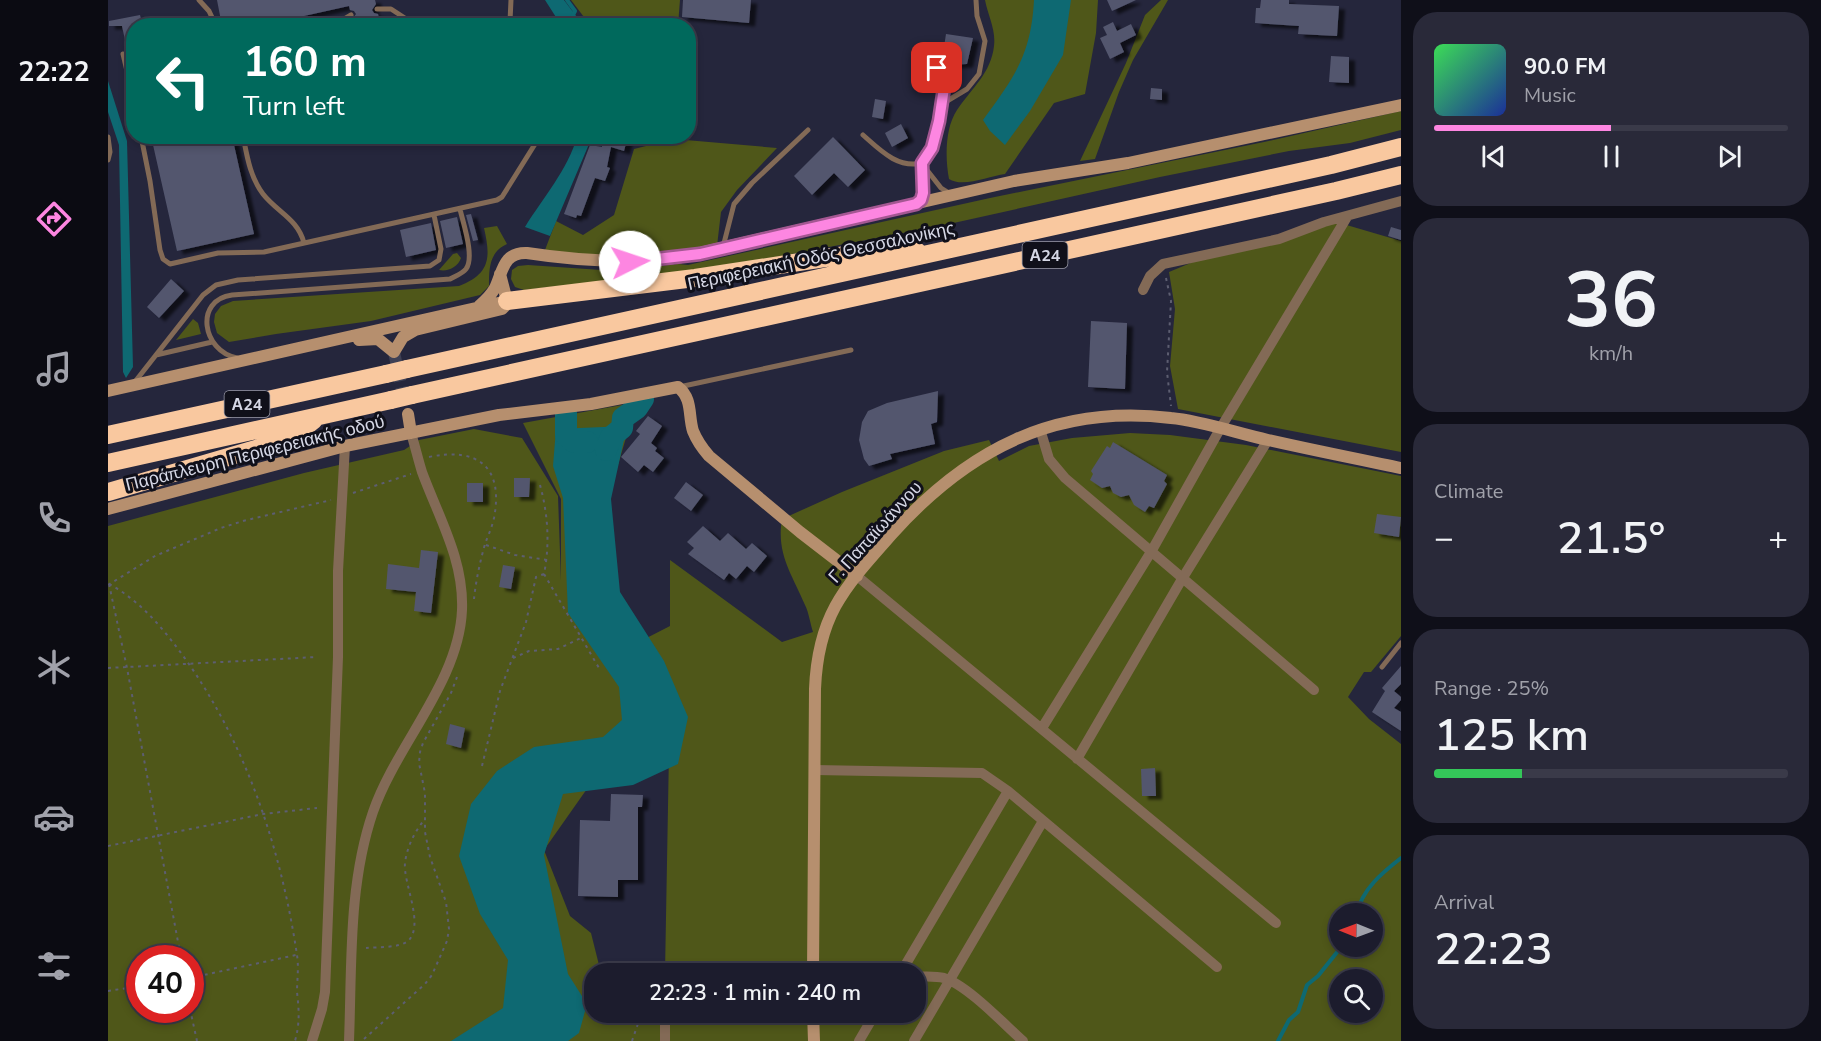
<!DOCTYPE html>
<html lang="en">
<head>
<meta charset="utf-8">
<style>
  body { margin:0; font-family:"Nunito Sans",sans-serif; background:#292939; color:#f1f3f6; height:100vh; display:flex; flex-direction:column; font-size:22px; white-space:nowrap }
  * { box-sizing:border-box; margin:0 }
  p { font-size:20px; color:#a0a1aa }
  .icon { flex:none; width:33px; height:33px; fill:none; stroke:currentColor; stroke-width:2; stroke-linecap:round; stroke-linejoin:round }
  .map { position:relative; flex:1; overflow:hidden }
  .drawer { display:flex; flex-direction:column; gap:12px; padding:12px; background:#0f0f19; width:420px }
  .drawer>* { flex:none }
  .guide { position:absolute; left:18px; top:18px; width:570px; height:126px; border-radius:24px; box-shadow:0 3px 9px #0003,0 0 0 2px #3a3a49; background:#00695c; color:#fff; overflow:hidden }
  .needle { width:39px; rotate:271deg }
  .tools { position:absolute; left:1221px; top:903px; display:grid; gap:12px }
  .tools a { display:grid; place-items:center; width:54px; height:54px; border-radius:50%; background:#1c1c2d; box-shadow:0 3px 9px #0003,0 0 0 2px #3a3a49; font-size:30px }
  .speed { position:absolute; left:18px; top:945px; display:flex; gap:12px; font-size:30px; font-weight:700; text-align:center }
  .speed>* { display:grid; place-content:center; width:78px; height:78px; border-radius:50%; background:#1c1c2d; box-shadow:0 3px 9px #0003,0 0 0 2px #3a3a49; line-height:1 }
  .speed .limit { border:9px solid #d22; background:#fff; color:#111 }
  .pin { position:absolute; display:grid; place-items:center; width:51px; height:51px; color:#fff; margin:-26px; border-radius:12px; box-shadow:0 3px 9px #0006 }
  .me { position:absolute; width:66px; margin:-33px; rotate:86deg; stroke-linejoin:round; filter:drop-shadow(0 0 4px #0008) }
  .turn { display:flex; align-items:center; gap:21px; height:126px; padding:0 18px; font-size:27px }
  .turn .icon { width:78px; height:78px; stroke-width:2.5 }
  .turn b { display:block; font-size:42px; line-height:51px }
  .big { font-size:45px; font-weight:600; line-height:1.1 }
  .drawer .tile { flex:1; display:flex; flex-direction:column; justify-content:center; gap:9px; min-width:0; padding:0 21px; border-radius:24px; background:#292939 }
  .drawer .dial { align-items:center; gap:0 }
  .dial b { font-size:78px; line-height:1 }
  .song { display:flex; align-items:center; gap:18px }
  .cover { width:72px; height:72px; border-radius:9px; background:linear-gradient(135deg,hsl(130 70% 55%),hsl(230 70% 35%)) }
  .played { height:6px; border-radius:3px; background:linear-gradient(90deg,#fd86e1 50%,#3a3a49 50%) }
  .keys { display:flex; justify-content:space-around; direction:ltr }
  .heat { display:flex; justify-content:space-between; align-items:center; font-size:33px; direction:ltr }
  .charge { height:9px; border-radius:4px; background:linear-gradient(90deg,#34c759 25%,#3a3a49 0) }
  .trip { position:absolute; left:476px; top:963px; width:342px; height:60px; border-radius:24px; background:#1c1c2d; box-shadow:0 3px 9px #0003,0 0 0 2px #3a3a49; font-weight:600; line-height:60px; text-align:center }
  main { display:flex; flex:1; min-height:0 }
  .menu { display:flex; flex-direction:column; width:108px; justify-content:space-around; align-items:center; background:#0b0b12; color:#a0a1aa }
  .menu .icon { width:42px; height:42px }
  .menu .active { color:#fd86e1 }
  .menu b { font-size:27px; color:#f1f3f6 }
  .map>svg:first-child { display:block }
  .green { fill:#4f5719; fill-rule:evenodd }
  .water { fill:#0e6972 }
  .lines { fill:none; stroke-linecap:round; stroke-linejoin:round }
  .stream { stroke:#0e6972; stroke-width:4 }
  .river { stroke:#0e6972; stroke-width:22 }
  .building { fill:#53566e; filter:url(#shadow) }
  .secondary-tunnel { stroke:#3f4155; stroke-width:12; stroke-dasharray:12 6; stroke-linecap:butt }
  .path { stroke:#5d5e71; stroke-width:2; stroke-dasharray:3 4.5; stroke-linecap:butt }
  .lane { stroke:#836a56; stroke-width:5 }
  .street { stroke:#836a56; stroke-width:10 }
  .secondary { stroke:#b68f6e; stroke-width:12 }
  .highway { stroke:#f9c89f; stroke-width:18 }
  .highway-bridge { stroke:#f9c89f; stroke-width:18 }
  .route-casing { stroke:#a45792; stroke-width:15 }
  .route { stroke:#fd86e1; stroke-width:10 }
  .labels { text-anchor:middle; stroke-width:6; stroke-linejoin:round; paint-order:stroke }
  .shield { fill:#10101a; stroke:#9a9ba8; stroke-width:1.5 }
  .shield-label { font-size:16px; font-weight:bold; fill:#d5d7e5 }
  .street-label { font-size:18px; fill:#d5d7e5; stroke:#10101a }
</style>
</head>
<body>
<main>
<nav class="menu">
<b>22:22</b>
<svg class="icon active" aria-label="directions" viewBox="0 0 24 24"><path d="M12 3l9 9-9 9-9-9zM9 14v-3h6M13 9l2 2-2 2"/></svg>
<svg class="icon" aria-label="music" viewBox="0 0 24 24"><path d="M9 18V5l10-2v13"/><circle cx="6" cy="18" r="3"/><circle cx="16" cy="16" r="3"/></svg>
<svg class="icon" aria-label="phone" viewBox="0 0 24 24"><path d="M5 4h4l2 5-3 2q2 4 5 5l2-3 5 2v4C11 20 4 13 5 4z"/></svg>
<svg class="icon" aria-label="climate" viewBox="0 0 24 24"><path d="M12 3v18M4 7l16 10M4 17L20 7"/></svg>
<svg class="icon" aria-label="car" viewBox="0 0 24 24"><path d="M5 17H2v-5l4-1 3-4h7l3 4 3 1v5h-3M9 17h6M6 11h13"/><circle cx="7" cy="17" r="2"/><circle cx="17" cy="17" r="2"/></svg>
<svg class="icon" aria-label="filters" viewBox="0 0 24 24"><path d="M4 7h16M4 17h16"/><circle cx="9" cy="7" r="2"/><circle cx="15" cy="17" r="2"/></svg>
</nav>
<div class="map">
<svg width="1293" height="1041" viewBox="0 0 1293 1041">
  <defs>
    <filter id="shadow"><feDropShadow dx="6" dy="3.5" stdDeviation="1.5" flood-color="#0009"/></filter>
  </defs>
  <rect width="100%" height="100%" fill="#25263c"/>
  <path class="green" d="M463 0H572L570 25H482Z
    M877 0H990L988 33 977 94 946 103 897 174C881 176 855 188 841 179 837 158 837 128 849 110 864 88 883 73 886 46 888 29 880 16 877 0Z
    M1053 0H1060L1025 60 1011 92 987 159 972 161 1018 63 1037 15Z
    M1293 111V130L1242 143 1181 151 1052 177 832 226 668 257 558 274 416 290 407 287 403 279 404 270 410 266 420 265 508 271 570 264 580 265 882 198 1156 142Z
    M566 139 669 148 629 190 613 212 609 246 551 255 474 257 437 250 448 221 475 235 506 215 526 149Z
    M1225 221 1293 241V452L1070 409 1062 366 1067 309 1061 272 1085 262Z
    M389 226 399 244C381 252 381 269 381 286L372 295 263 321 168 334 121 342 109 333 106 322 107 314 113 306 125 301 351 286C382 274 383 258 376 228Z
    M349 253 353 258C350 267 340 272 331 270L345 254Z
    M85 319 90 323 93 334 68 340Z
    M536 401 520 431 485 549 521 647 562 626V560L674 642 705 632C702 623 701 613 697 605 684 574 668 554 674 519L734 492 836 451 881 440 891 461 921 446 964 438 1022 433 1062 435 1138 445 1293 476V636L1263 672H1256L1240 697 1261 719 1293 744V1041H0V526L196 473 296 450 311 440 366 429 414 438 450 496 453 581V499L415 423ZM561 751 557 973 807 974V1012H486V974L493 973 483 933 462 916 436 850 481 786ZM1232 914H1264V946H1232ZM32 958H82V1010H32ZM1232 980H1264V1012H1232Z"/>
  <path class="water" d="M437 0H456L475 25H453Z
    M926 0H963L955 55 922 111 897 145 882 131 875 120C906 77 923 56 926 0Z
    M0 81 19 141 25 367 18 378 15 372 11 145 0 112Z
    M469 137H484L442 236 417 227C435 198 460 169 469 137Z
    M519 426 503 499 512 592 556 661 580 717 570 764 525 785 455 794 436 855 460 974 479 1004 471 1033 460 1041H343L395 1008 400 960 372 914 351 856 363 804 389 771 426 747 495 737 514 720 511 687 460 613 455 498 445 466 448 429Z"/>
  <g class="lines">
    <path class="stream" d="M459 0 467 11 464 17
      M466 20H472L479 26
      M1249 914C1253 890 1275 872 1293 858
      M1170 1041 1181 1020 1190 1012 1199 985 1210 976 1234 946"/>
    <path class="river" d="M458 413V435L466 442H479
      M498 450 503 437 514 428 515 418 529 408 535 399"/>
  </g>
  <path class="building" d="M109 0H267L268 4 264 10 266 13 270 14 272 22 258 26H246L244 20 248 14 246 11 242 10 241 6 151 26H114Z
    M575 0H643L641 23 574 17Z
    M999 0H1028L1004 11Z
    M1153 0H1181V4L1231 6 1229 36 1190 34 1191 26 1147 23 1148 8H1152Z
    M32 15 35 26H26V58L21 59 14 26H1V21Z
    M1005 22 1009 31 1023 24 1028 35 1012 43 1016 52 1002 59 992 38 999 35 995 27Z
    M838 34 865 38 859 64 842 65 834 60Z
    M1223 56 1241 57V83L1221 82Z
    M1043 88 1054 89V100L1042 99Z
    M767 99 778 101 775 119 764 117Z
    M793 124 800 138 784 147 777 133Z
    M43 136H124L146 234 69 251Z
    M494 136H520L516 151 503 147 499 167 502 168 497 181 487 178 473 216 469 215 468 218 456 214 482 145 494 147Z
    M725 137 757 170 740 187 726 173 704 195 686 176Z
    M363 214 370 240 365 241 358 215Z
    M349 217 355 244 338 248 332 221Z
    M323 223 328 250 298 257 292 230Z
    M1283 227 1293 230V240L1280 236Z
    M63 279 76 291 51 318 39 307Z
    M983 321 1019 323 1017 389 980 387Z
    M830 391 829 422 823 424 827 444 782 454 784 459 761 466 756 459 751 440 754 422 760 411 779 403Z
    M540 416 554 426 543 443 549 448 547 451 556 458 545 472 536 465 530 472 513 457 532 434 528 431Z
    M1005 442 1059 475 1056 481 1059 484 1046 508 1041 506 1037 512 1026 505 1021 495 1013 497 1005 493 1002 486 994 488 982 480 985 474 983 471 999 446 1002 448Z
    M406 478H422L421 497H406Z
    M578 482 595 495 583 511 566 498Z
    M359 483H375V502H359Z
    M1269 514 1293 517 1291 537 1266 533Z
    M595 526 612 541 620 533 638 549 644 543 659 556 646 572 639 566 628 579 621 573 616 580 580 554 586 548 579 542Z
    M313 550 330 552 323 613 306 611 308 592 278 589 280 564 311 568Z
    M395 565 407 567 403 589 391 587Z
    M1293 666V684L1286 691 1293 697V700L1286 708 1293 712V731L1264 712 1277 691 1274 688Z
    M342 724 357 728 353 748 338 744Z
    M1047 768 1048 796H1034L1033 769Z
    M503 794 535 795 534 807H530V880H510V897L470 896 472 820 502 821Z"/>
  <g class="lines">
    <path class="secondary-tunnel" d="M286 352 297 404"/>
    <path class="path" d="M1058 278 1063 301 1059 372 1063 406
      M321 457C369 447 396 466 386 518 384 527 380 536 377 544 372 562 368 580 366 599
      M245 493 303 474
      M378 545 407 555 439 560
      M436 574 491 668
      M1 584C31 600 53 626 73 653 137 740 173 848 189 955 191 968 189 980 189 992 191 1010 192 1023 187 1041
      M1 584 19 668 73 958
      M0 585 47 556 113 528 135 521 223 500
      M405 658 421 651 450 649 473 638
      M0 668 209 657
      M374 766 392 691 418 622 428 577 436 574C442 544 440 514 432 485
      M0 846 155 814 209 808
      M258 948C270 947 291 948 300 941 317 925 295 883 297 863 299 847 306 833 316 820
      M82 978 188 955
      M0 991 32 986
      M82 1009 89 1041
      M256 1039 317 984 324 975 339 941 341 929 338 902 322 857 317 832V793L311 763 312 752 315 743 343 693 349 677
      M524 1041 534 1012"/>
    <path class="lane" d="M91 0 101 11 108 26
      M269 9H283L309 26
      M402 21 403 0
      M232 26 238 18 243 15
      M368 26C381 22 397 16 409 26
      M15 54 26 101
      M834 104 859 89 871 74 877 41 869 16 868 0
      M755 135C772 150 790 169 814 163
      M33 136 42 181 52 250 55 259 62 264 110 253 156 252 389 200 394 197 432 136
      M135 136C139 156 142 177 155 194 169 212 190 219 196 243
      M0 137 2 152 0 160
      M815 165 833 188 841 193
      M812 201 815 193 814 163 824 148 829 131 836 89 829 68
      M615 247 626 204 644 183 700 130
      M48 355 104 342
      M129 358C94 351 86 300 124 295L342 279C347 276 354 274 358 269 367 257 355 223 352 209
      M26 383 95 295 108 285 130 280 322 266 331 260 333 249 326 215
      M571 387 743 350
      M1274 667 1293 643"/>
    <path class="street" d="M1035 290 1042 276 1055 264 1171 239 1216 222 1293 201
      M932 429 941 459 957 478 1206 690
      M749 576 1168 923
      M934 728 1043 552 1112 429 1239 217
      M969 759 1074 579 1160 440
      M707 770 874 773 900 791 1109 967
      M557 974 558 970 696 974
      M792 974 900 791
      M807 976C816 977 827 976 836 978 859 985 896 1024 915 1041
      M204 1041 214 1009 217 992 230 657V571L237 446
      M241 1041C244 965 240 885 265 812 288 745 351 682 354 610 356 560 331 518 314 472 310 459 307 446 303 433
      M557 1041V1012
      M751 1041 768 1012
      M806 1041 935 821"/>
    <path class="secondary" d="M371 306C377 301 383 295 387 288 395 271 395 252 419 253 471 261 521 264 574 257L906 181 1020 163 1293 105
      M251 340 270 339 286 352 295 337 307 330 394 309 398 305 399 301 392 274
      M0 391 399 301
      M300 414 303 433
      M0 509 237 446 391 415 483 404 570 387C585 399 580 415 585 431 589 441 594 448 601 456L692 532 749 576
      M705 974 707 689C710 615 736 588 783 535 859 450 946 404 1063 418 1095 421 1128 433 1160 440 1204 450 1249 459 1293 468
      M705 1012 706 1041"/>
    <path class="highway" d="M399 301 587 278 783 248 810 252
      M299 369 1223 165 1293 147
      M304 395 1228 191 1293 175
      M0 435 278 374
      M0 463 283 400
      M0 492 182 439 206 420"/>
    <path class="highway-bridge" d="M278 374 299 369
      M283 400 304 395"/>
  </g>
  <g class="lines">
    <g class="route-casing">
      <path id="route" d="M522 262 592 254 808 204 813 200 815 193 814 163 824 148 831 121 836 88 829 68"/>
    </g>
    <use href="#route" class="route"/>
  </g>
  <g class="labels">
    <g class="shield">
      <rect x="914.5" y="242" width="45" height="26" rx="4.5"/>
      <rect x="116.5" y="391" width="45" height="26" rx="4.5"/>
    </g>
    <g class="shield-label">
      <text x="937" y="261">Α24</text>
      <text x="139" y="410">Α24</text>
    </g>
    <g class="street-label">
      <text transform="translate(713 256) rotate(-12)" y="6">Περιφερειακή Οδός Θεσσαλονίκης</text>
      <text transform="translate(147 453) rotate(-14)" y="6">Παράπλευρη Περιφερειακής οδού</text>
      <text transform="translate(767 532) rotate(-48)" y="6">Γ. Παπαϊωάννου</text>
    </g>
  </g>
</svg>
<div class="tools">
<a><svg class="needle" viewBox="-14 -14 28 28"><path d="M0-13l5 13h-10z" fill="#e53935"/><path d="M0 13l5-13h-10z" fill="#a0a1aa"/></svg></a>
<a><svg class="icon" aria-label="search" viewBox="0 0 24 24"><circle cx="10" cy="10" r="6"/><path d="M15 15l6 6"/></svg></a>
</div>
<div class="speed"><div class="limit">40</div></div>
<div class="pin" style="left:829px;top:68px;background:#d93025"><svg class="icon" aria-label="arrive" viewBox="0 0 24 24"><path d="M6 21V4h12l-3 4 3 4H6"/></svg></div>
<svg class="me" style="left:522px;top:262px" viewBox="-20 -20 40 40"><circle r="19" fill="#fff"/><path d="M0-13L10 11 0 6-10 11z" fill="#fd86e1"/></svg>
<div class="trip">22:23 · 1 min · 240 m</div>
<div class="guide">
<div class="turn"><svg class="icon" aria-label="left" viewBox="0 0 24 24"><path d="M17 20v-9H6M10 6l-5 5 5 5"/></svg><div><b>160 m</b>Turn left</div></div>
</div>
</div>
<section class="drawer">
<div class="tile">
<div class="song"><i class="cover"></i><div><b>90.0 FM</b><p>Music</p></div></div>
<div class="played"></div>
<div class="keys"><svg class="icon" aria-label="previous" viewBox="0 0 24 24"><path d="M18 5L8 12l10 7zM5 5v14"/></svg><svg class="icon" aria-label="pause" viewBox="0 0 24 24"><path d="M8 5v14M16 5v14"/></svg><svg class="icon" aria-label="next" viewBox="0 0 24 24"><path d="M6 5l10 7-10 7zM19 5v14"/></svg></div>
</div>
<div class="tile dial"><b>36</b><p>km/h</p></div>
<div class="tile"><p>Climate</p>
<div class="heat"><a>−</a><b class="big">21.5°</b><a>+</a></div>
</div>
<div class="tile"><p>Range · 25%</p><b class="big">125 km</b><div class="charge"></div></div>
<div class="tile"><p>Arrival</p><b class="big">22:23</b></div>
</section>
</main>
</body>
</html>
